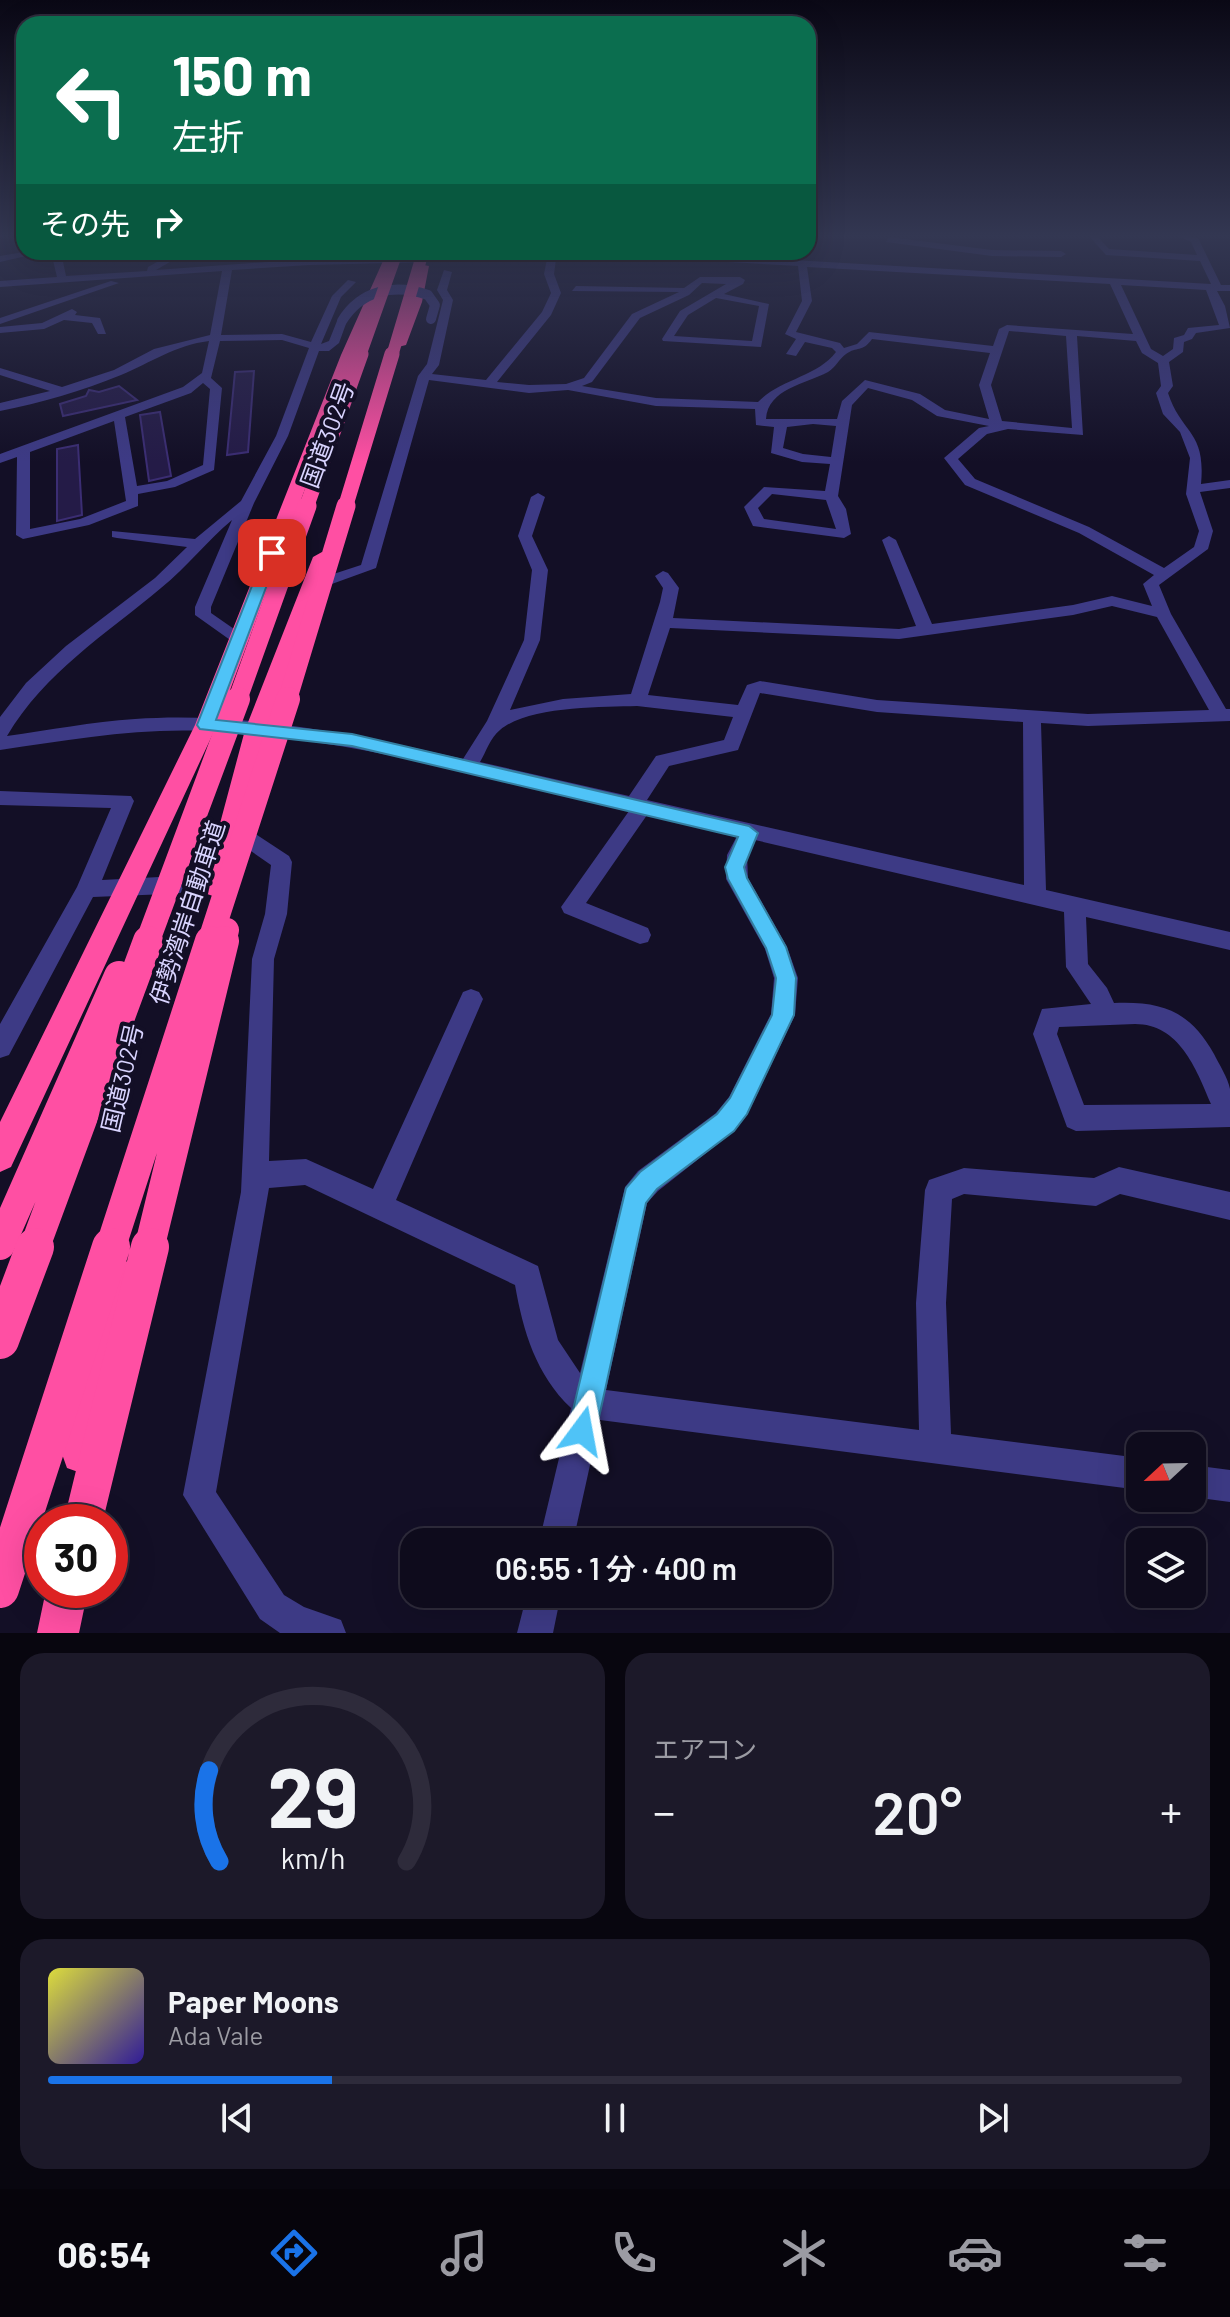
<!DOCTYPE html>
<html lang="ja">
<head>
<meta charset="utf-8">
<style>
  body { margin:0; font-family:Barlow,"Noto Sans JP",sans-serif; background:#1c1929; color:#f1f3f6; height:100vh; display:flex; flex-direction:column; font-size:30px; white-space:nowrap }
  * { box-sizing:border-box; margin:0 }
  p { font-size:26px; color:#9b9ba3 }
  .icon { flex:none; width:44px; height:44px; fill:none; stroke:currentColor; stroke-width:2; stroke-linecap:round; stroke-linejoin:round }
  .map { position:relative; height:1633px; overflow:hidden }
  .side { display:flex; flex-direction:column; gap:20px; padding:20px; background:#08060f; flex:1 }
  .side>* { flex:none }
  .banner { position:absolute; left:16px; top:16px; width:800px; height:244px; border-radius:24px; box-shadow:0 8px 32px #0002,0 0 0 2px #2e2b3b; background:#0b6e4f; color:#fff; overflow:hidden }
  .needle { width:52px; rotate:248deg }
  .fabs { position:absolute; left:1126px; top:1432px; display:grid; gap:16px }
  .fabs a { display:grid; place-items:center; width:80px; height:80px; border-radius:16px; background:#0e0b1c; box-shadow:0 8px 32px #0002,0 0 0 2px #2e2b3b; font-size:40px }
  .speed { position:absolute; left:24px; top:1504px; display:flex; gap:16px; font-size:40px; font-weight:700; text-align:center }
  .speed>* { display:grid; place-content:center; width:104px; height:104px; border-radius:50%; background:#0e0b1c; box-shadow:0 8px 32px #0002,0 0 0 2px #2e2b3b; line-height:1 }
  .speed .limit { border:12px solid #d22; background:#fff; color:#111 }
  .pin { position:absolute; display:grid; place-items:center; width:68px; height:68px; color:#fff; margin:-34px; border-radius:16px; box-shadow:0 4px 12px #0006 }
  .me { position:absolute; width:88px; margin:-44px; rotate:13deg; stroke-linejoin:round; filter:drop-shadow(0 0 6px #0008) }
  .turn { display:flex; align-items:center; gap:28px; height:168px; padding:0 24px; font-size:36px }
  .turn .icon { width:104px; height:104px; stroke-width:2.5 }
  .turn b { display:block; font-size:56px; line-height:68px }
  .then { display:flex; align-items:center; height:76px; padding:0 24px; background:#0003; gap:16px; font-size:30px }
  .big { font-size:60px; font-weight:600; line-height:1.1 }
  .side .widget { flex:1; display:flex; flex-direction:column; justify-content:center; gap:12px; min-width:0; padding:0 28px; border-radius:24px; background:#1c1929 }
  .side .dial { align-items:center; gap:0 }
  .dial svg { height:208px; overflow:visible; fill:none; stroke:#2e2b3b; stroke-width:7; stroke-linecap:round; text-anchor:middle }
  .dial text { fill:#f1f3f6; stroke:none }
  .song { display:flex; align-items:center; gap:24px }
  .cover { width:96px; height:96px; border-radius:12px; background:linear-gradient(135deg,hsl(60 70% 55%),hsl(250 70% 35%)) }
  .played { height:8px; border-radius:4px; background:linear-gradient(90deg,#1a73e8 25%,#2e2b3b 25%) }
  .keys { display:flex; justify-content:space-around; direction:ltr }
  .heat { display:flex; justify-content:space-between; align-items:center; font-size:44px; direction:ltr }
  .side .tiles { flex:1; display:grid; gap:20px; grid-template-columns:1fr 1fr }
  .widget:last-child { grid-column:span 2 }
  .trip { position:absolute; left:400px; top:1528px; width:432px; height:80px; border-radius:24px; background:#0e0b1c; box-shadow:0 8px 32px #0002,0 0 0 2px #2e2b3b; font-weight:600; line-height:80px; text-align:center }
  .tabs { display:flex; height:128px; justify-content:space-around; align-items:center; background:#06040b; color:#9b9ba3 }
  .tabs .icon { width:56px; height:56px }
  .tabs .selected { color:#1a73e8 }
  .tabs b { font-size:36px; color:#f1f3f6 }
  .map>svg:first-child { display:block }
  .building { fill:#241b47; stroke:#3b2d73; stroke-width:2 }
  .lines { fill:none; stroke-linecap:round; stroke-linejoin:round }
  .minor { fill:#3d3a85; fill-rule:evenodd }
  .highway { fill:#ff4fa3; fill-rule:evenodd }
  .minor-bridge { stroke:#3d3a85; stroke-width:10 }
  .highway-bridge-far5 { stroke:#ff4fa3; stroke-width:12 }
  .highway-bridge-far4 { stroke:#ff4fa3; stroke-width:15 }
  .highway-bridge-far3 { stroke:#ff4fa3; stroke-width:19 }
  .highway-bridge-far2 { stroke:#ff4fa3; stroke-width:24 }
  .highway-bridge-far1 { stroke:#ff4fa3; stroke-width:30 }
  .highway-bridge { stroke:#ff4fa3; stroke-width:38 }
  .route { fill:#4fc3f7; stroke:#337fa1; stroke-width:2 }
  .labels { text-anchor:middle; stroke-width:8; stroke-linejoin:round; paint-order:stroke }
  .street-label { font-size:24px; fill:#d9d4ff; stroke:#130f26 }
</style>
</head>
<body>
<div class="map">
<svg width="1230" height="1633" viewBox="0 0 1230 1633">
  <rect width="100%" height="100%" fill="#130f26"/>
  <path class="building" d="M254 371 248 452 227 455 235 372Z
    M119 386 137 400 63 416 60 404 86 396 89 390 99 392Z
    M160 412 171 476 149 481 140 415Z
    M78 445 82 515 57 521V449Z"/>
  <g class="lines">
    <path class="minor" d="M0 234H5L0 237Z
      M1087 234H1095L1109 249 1197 255 1191 242 1175 234 1198 238 1221 285H1230V291H1217L1225 306 1230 328 1196 333 1192 339 1184 342 1183 352 1169 362 1173 386 1168 393C1182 435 1206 430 1201 484L1230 480V488L1200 492 1213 531 1208 549 1159 585 1171 614 1226 709H1230V721L1088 726 1041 723 1046 890 1230 932V950L1086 917 1088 964 1107 988 1114 1003C1162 1001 1190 1011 1214 1054 1219 1064 1228 1078 1230 1089 1230 1100 1230 1115 1230 1127L1076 1131 1067 1127 1033 1034 1042 1009 1091 1004 1066 967 1064 912 755 840 747 855 748 878 787 947 798 978 795 1015 747 1115 734 1131 658 1191 647 1203 606 1390 919 1430 916 1303 925 1190 929 1180 964 1168 1094 1178 1119 1167 1230 1192V1220L1120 1194 1096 1206 964 1194 952 1199 946 1303 951 1434 1140 1458V1490L600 1420 573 1542H539L571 1408C536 1375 523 1331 515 1285L305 1185 269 1188 216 1492 284 1595 304 1607 341 1620 346 1633H280L260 1619 183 1495 241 1192 252 959 265 914 271 865 225 833 222 828 225 823H239L289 856 292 862 287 914 274 959 269 1161 306 1159 373 1189 463 992 471 989 479 992 483 999 396 1200 538 1266 558 1340 580 1373 625 1187 638 1171 716 1113 729 1097 771 1014 774 978 765 949 726 879 727 855 737 836 647 815 586 903 648 928 651 935 648 942 640 944 564 913 561 907 629 811C489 778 349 738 205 731 136 728 68 740 0 750V717L26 683 66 646 155 578 187 547 117 538 112 537V531L195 539 241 501 276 436 309 348 282 340 220 341 211 378 222 388 214 470 175 487 138 494V506L89 525 23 539 16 535 17 457 0 463V454L183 387 202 373 209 341C176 345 150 363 121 375 82 391 41 403 0 411V403L50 391 0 375V368L62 387 114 370 154 349 210 335 222 271 0 287V281L57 277 51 252H61L66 276 147 271 148 267 175 252H187L156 270 309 259 652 252 1211 284 1200 261 1106 255ZM638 257 798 266 802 301 785 334 796 339 786 354 796 356 805 342 832 348 836 352C817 377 780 379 758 402L656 398 582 386 592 382 640 318 689 295 702 283 726 284 680 311 662 339 663 341 761 347 769 304 724 294 743 284 745 280 740 277H700L684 288 576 286 572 291 679 292 632 314 584 378 566 384 529 385 497 382 551 315 561 293 554 274 556 259ZM547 259 544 274 551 293 542 312 486 380 432 374 439 365 453 300 447 290 452 272 444 270 437 290 443 300 427 364 418 376 361 565 306 583V589H318L376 568 429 380 529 393 568 390 656 406 755 409 756 425 774 427 771 453 802 462 830 464 825 491 764 487 744 507 753 526 844 538 851 534 846 509 838 496 852 405 868 388 912 400 937 416 989 426 979 428 944 458 965 485 1079 533 1154 575 1143 584 1152 606 1112 596 1073 605 932 624 896 540 889 536 882 540 916 626 899 629 673 618 679 588 668 573 663 571 655 576 663 588 660 602 631 694 563 699 510 710 540 640 548 570 532 536 545 497 538 493 531 497 518 536 532 570 524 640 487 721 463 759C358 735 243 711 135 719 92 722 49 730 7 736 45 672 105 635 161 588 187 567 207 541 232 520L195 607V615L233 642 239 643 247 638 211 613V607L254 503 288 436 319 351H329L339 343 347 321 342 318 337 321 329 341 321 344 341 297 356 282 348 280 332 296 311 342 282 334 221 335 232 270 309 265ZM807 267 1110 284 1133 334 1007 325 999 329 993 346 869 332 857 344 844 348 840 343 796 332 812 301ZM1121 285 1206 290 1219 325 1188 328 1184 335 1174 338 1173 349 1163 356 1151 349ZM716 298 759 306 752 341 674 336 688 315ZM1009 331 1066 336 1072 428 1002 421 991 385ZM1077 336 1136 341 1142 353 1158 363 1161 386 1156 393 1163 414 1180 432 1190 458 1186 494 1199 531 1194 547 1164 568 1089 527 975 479 958 459 987 434 1008 429 1083 435ZM872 339 990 353 979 385 989 419 945 410 920 394 865 380 842 401 837 419H766C768 389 805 384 828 372 836 367 839 359 846 354 857 346 862 353 872 339ZM203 383 210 389 203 465 167 481 137 486 125 417 191 393ZM114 421 126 501 80 519 30 529V452ZM813 424 836 426 831 457 803 454 783 448 787 427ZM772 494 826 500 836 529 764 519 758 508ZM1112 606 1157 617 1209 710 1088 714 877 700 760 681 747 685 738 705 648 695 670 628 899 639 1073 615ZM760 693 877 712 1023 722 1024 885 647 800 669 766 738 750ZM637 706 733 717 724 740 656 756 629 796 480 762C486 752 490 738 500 730 528 706 601 707 637 706ZM1135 1024C1179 1024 1196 1068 1211 1104L1084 1105 1057 1034 1059 1027Z
      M889 237 992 250 1061 251 1066 254 1061 257 992 256 886 242Z
      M24 252H43L0 262V256Z
      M111 281 119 283 0 324V318Z
      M72 309 77 312 75 315 100 318 106 334H98L92 323 64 320 44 329 0 333V327L42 323Z
      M0 791 131 796 134 801 102 880 217 874 225 877 228 883 225 889 217 892 93 897 9 1055 0 1058V1024L77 887 111 808 0 805Z
      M1192 1465 1230 1470V1502L1192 1497Z
      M527 1594H561L553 1633H517Z"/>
    <path class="highway" d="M387 252H399L355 355 217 725 11 1167 0 1172V1122L195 725 341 355Z
      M419 264 429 266 422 302 406 345 394 348Z
      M322 552 331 557 267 730 229 887 225 894 216 897 207 894 203 887 245 730 313 557Z
      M118 1258 130 1263 135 1275 100 1454 95 1468 81 1473 67 1468 62 1454 101 1275 106 1263Z
      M46 1590H88L79 1633H37Z"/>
    <path class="minor-bridge" d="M342 321C361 290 395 283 428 295L435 305 431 319"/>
    <path class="highway-bridge-far5" d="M360 356 397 252
      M392 356 423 252"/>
    <path class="highway-bridge-far4" d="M306 508 361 354
      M345 508 392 354"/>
    <path class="highway-bridge-far3" d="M237 701 307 506
      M287 701 346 506"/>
    <path class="highway-bridge-far2" d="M147 943 238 699
      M209 943 288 699
      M224 943 227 930"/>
    <path class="highway-bridge-far1" d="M0 1245 119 976
      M34 1249 148 941
      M110 1249 210 941
      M149 1249 224 941"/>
    <path class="highway-bridge" d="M0 1340 35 1247
      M83 1522 150 1247
      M0 1589 111 1247"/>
  </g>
  <linearGradient id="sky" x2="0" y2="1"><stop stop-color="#0a0815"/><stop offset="0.51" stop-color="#333752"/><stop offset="1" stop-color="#333752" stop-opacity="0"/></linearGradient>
  <rect width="1230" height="462" fill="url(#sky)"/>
  <path class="route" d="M272 549 279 553 216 720 352 734 749 826 758 833 744 867 747 878 786 947 796 978 794 1015 747 1114 734 1131 657 1189 646 1203 596 1431 592 1441 582 1446 572 1441 568 1431 626 1188 640 1172 717 1114 730 1098 772 1015 776 978 766 948 728 879 725 867 738 837 352 746 200 729 197 725 265 553Z"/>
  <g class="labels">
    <g class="street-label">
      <text transform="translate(328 435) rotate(-70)" y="8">国道302号</text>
      <text transform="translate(188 913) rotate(-72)" y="8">伊勢湾岸自動車道</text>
      <text transform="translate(123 1078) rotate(-77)" y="8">国道302号</text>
    </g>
  </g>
</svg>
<div class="fabs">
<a><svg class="needle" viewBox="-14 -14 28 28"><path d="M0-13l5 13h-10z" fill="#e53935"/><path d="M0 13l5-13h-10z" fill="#9b9ba3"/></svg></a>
<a><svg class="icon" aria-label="layers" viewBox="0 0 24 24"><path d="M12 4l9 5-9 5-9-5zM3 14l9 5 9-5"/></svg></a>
</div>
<div class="speed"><div class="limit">30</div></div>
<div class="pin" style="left:272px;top:553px;background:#d93025"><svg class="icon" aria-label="arrive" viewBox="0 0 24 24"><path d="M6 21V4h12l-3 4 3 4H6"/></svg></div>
<svg class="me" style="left:582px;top:1431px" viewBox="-20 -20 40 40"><path d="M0-17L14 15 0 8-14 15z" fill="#4fc3f7" stroke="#fff" stroke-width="4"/></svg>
<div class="trip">06:55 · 1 分 · 400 m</div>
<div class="banner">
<div class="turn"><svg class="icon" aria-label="left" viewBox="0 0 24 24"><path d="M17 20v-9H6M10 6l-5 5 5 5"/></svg><div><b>150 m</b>左折</div></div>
<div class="then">その先<svg class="icon" aria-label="right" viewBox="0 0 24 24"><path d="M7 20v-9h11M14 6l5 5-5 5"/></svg></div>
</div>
</div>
<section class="side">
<div class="tiles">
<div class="widget dial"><svg viewBox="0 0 100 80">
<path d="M14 69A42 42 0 1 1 86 69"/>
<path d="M14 69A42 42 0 0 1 10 34" stroke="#1a73e8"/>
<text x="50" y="56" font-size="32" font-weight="700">29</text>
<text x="50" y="72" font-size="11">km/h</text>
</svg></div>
<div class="widget"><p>エアコン</p>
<div class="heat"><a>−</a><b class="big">20°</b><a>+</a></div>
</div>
<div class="widget">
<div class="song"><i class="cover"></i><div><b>Paper Moons</b><p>Ada Vale</p></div></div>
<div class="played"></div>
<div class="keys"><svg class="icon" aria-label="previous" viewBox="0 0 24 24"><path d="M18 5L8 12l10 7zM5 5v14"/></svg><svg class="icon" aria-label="pause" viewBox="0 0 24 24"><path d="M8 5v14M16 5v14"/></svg><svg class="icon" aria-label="next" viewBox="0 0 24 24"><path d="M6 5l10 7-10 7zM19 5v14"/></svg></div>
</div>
</div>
</section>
<nav class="tabs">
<b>06:54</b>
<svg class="icon selected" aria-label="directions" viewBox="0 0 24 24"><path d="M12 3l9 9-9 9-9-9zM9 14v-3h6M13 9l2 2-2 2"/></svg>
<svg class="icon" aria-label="music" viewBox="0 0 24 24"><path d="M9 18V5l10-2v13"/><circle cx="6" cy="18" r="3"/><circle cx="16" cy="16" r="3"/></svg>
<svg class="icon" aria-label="phone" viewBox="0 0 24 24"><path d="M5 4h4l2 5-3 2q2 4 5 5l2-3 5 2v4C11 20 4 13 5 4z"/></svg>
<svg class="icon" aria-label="climate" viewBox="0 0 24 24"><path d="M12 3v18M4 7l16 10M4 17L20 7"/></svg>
<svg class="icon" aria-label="car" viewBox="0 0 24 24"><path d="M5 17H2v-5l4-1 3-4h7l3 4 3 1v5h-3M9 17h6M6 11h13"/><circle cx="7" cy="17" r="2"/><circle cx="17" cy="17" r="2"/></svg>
<svg class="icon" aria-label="filters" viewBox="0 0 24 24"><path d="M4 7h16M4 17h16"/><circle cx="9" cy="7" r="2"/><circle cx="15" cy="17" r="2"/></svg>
</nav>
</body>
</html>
